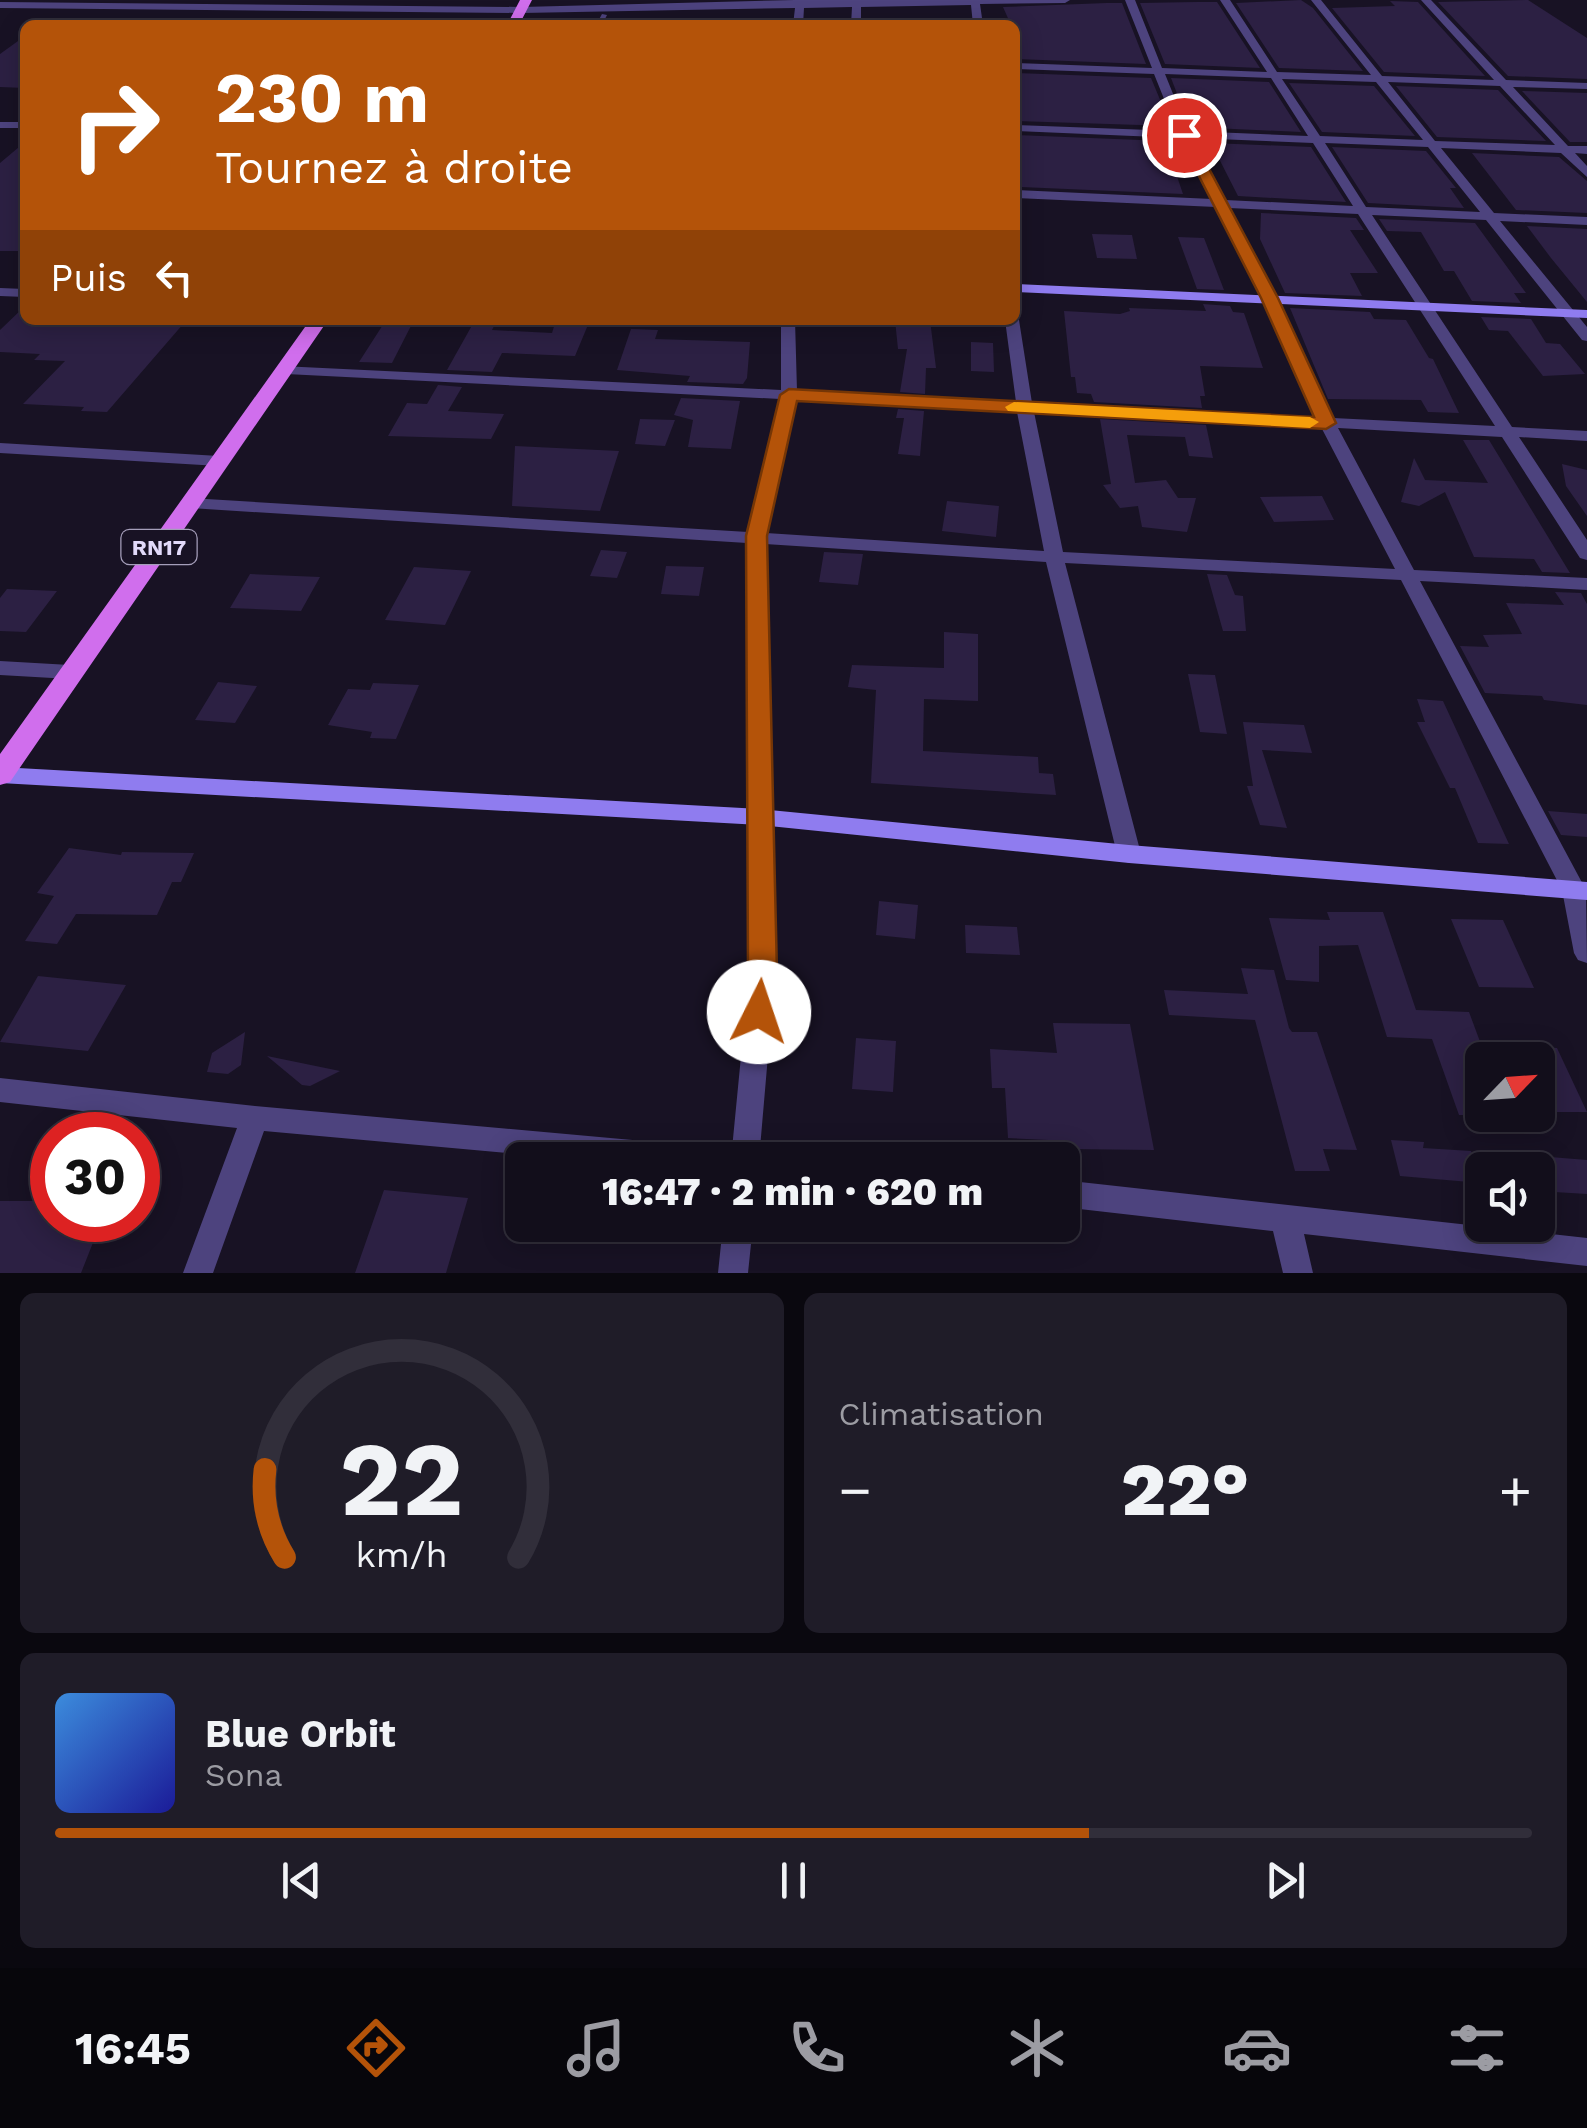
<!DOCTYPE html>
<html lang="fr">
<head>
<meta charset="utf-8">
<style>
  body { margin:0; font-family:"Work Sans",sans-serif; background:#1f1c28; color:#f1f3f6; height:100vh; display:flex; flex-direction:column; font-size:38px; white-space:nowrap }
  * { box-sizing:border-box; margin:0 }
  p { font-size:32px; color:#9c9ca3 }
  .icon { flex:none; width:55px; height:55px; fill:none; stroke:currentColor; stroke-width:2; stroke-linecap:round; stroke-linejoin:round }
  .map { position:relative; height:1273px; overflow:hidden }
  .drawer { display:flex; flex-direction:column; gap:20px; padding:20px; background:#0a080f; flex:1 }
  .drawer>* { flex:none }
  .banner { position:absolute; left:20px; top:20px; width:1000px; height:305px; border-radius:15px; box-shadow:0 5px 25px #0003,0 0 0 2px #312e3a; background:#b45309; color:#fff; overflow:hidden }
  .needle { width:65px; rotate:65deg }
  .tools { position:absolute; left:1465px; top:1042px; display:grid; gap:20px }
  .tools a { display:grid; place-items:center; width:90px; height:90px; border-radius:15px; background:#120e1b; box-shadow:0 5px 25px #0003,0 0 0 2px #312e3a; font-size:50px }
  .speed { position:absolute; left:30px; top:1112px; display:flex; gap:20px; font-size:50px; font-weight:700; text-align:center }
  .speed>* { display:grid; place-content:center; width:130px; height:130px; border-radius:50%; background:#120e1b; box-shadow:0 5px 25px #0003,0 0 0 2px #312e3a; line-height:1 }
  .speed .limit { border:15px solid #d22; background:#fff; color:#111 }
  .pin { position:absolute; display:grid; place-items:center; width:85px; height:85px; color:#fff; margin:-42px; border:5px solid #fff; border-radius:50%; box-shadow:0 2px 10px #0007 }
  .me { position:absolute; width:110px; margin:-55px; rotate:4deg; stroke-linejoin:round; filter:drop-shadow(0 0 8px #0008) }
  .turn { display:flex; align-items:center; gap:35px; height:210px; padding:0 30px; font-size:45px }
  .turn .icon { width:130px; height:130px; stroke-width:2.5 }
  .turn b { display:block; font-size:70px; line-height:85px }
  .then { display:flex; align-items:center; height:95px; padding:0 30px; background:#0003; gap:20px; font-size:38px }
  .big { font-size:75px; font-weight:800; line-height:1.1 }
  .drawer .card { flex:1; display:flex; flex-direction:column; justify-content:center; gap:15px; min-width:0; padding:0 35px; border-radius:15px; background:#1f1c28 }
  .drawer .dial { align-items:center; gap:0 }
  .dial svg { height:260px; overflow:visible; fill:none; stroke:#312e3a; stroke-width:7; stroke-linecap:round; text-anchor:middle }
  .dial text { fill:#f1f3f6; stroke:none }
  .song { display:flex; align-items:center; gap:30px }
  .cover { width:120px; height:120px; border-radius:15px; background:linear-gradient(135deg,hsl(210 70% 55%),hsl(240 70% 35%)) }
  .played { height:10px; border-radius:5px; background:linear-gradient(90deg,#b45309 70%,#312e3a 70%) }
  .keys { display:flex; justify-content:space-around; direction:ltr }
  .heat { display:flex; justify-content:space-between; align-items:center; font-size:55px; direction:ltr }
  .drawer .tiles { flex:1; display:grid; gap:20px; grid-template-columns:1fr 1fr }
  .card:last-child { grid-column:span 2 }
  .trip { position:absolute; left:505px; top:1142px; width:575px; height:100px; border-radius:15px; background:#120e1b; box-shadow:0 5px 25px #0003,0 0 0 2px #312e3a; font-weight:800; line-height:100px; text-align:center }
  .menu { display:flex; height:160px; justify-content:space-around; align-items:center; background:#07060b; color:#9c9ca3 }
  .menu .icon { width:70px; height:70px }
  .menu .active { color:#b45309 }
  .menu b { font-size:45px; color:#f1f3f6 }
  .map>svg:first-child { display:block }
  .building { fill:#2c2043 }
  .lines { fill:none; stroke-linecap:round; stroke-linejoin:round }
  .lane { fill:#4d437e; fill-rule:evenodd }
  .street { fill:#4d437e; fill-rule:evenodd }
  .secondary { fill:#8f7cef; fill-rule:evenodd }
  .primary { fill:#d06eed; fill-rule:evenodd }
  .route { fill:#b45309; stroke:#753606; stroke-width:2.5 }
  .slow { fill:#f59e0b }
  .labels { text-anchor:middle; stroke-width:8; stroke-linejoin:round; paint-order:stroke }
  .shield { fill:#181224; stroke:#a59eba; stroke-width:2.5 }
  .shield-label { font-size:22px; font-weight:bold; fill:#e2dafa }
</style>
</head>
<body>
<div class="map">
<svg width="1587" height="1273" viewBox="0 0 1587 1273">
  <rect width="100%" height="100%" fill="#181224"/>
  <path class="building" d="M1301 0 1313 8 1363 71 1279 68 1236 3Z
    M1528 0 1587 38V79L1508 76 1438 2Z
    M1390 1 1418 2 1485 76 1384 72 1332 8 1395 6Z
    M1197 2H1217L1260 68 1165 64 1140 3Z
    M1107 3H1122L1146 64 1015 59V25H1011L1003 7Z
    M25 36V88L0 87V54Z
    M1015 73 1151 78 1171 126 1015 121Z
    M1171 78 1269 82 1301 132 1190 127Z
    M1289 83 1374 86 1415 136 1322 132Z
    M1396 86 1498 90 1546 141 1437 137Z
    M1522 91 1587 93V142H1570Z
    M1015 135 1165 141 1183 194 1021 187Z
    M25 142V251H0V163Z
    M1211 143 1311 147 1346 202 1238 196Z
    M1332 147 1426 151 1456 188H1450L1464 208 1368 203Z
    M1472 153 1559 157 1587 181V213L1516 210Z
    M1261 213 1356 218 1364 230H1350L1378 273H1350L1362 296 1285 293 1260 239Z
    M1379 219 1475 223 1526 293H1514L1521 303 1472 301 1454 271H1444L1421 232 1387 231Z
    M1527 226 1587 229V302L1551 258Z
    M1092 234 1132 235 1137 259 1097 258Z
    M1178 237 1204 238 1224 290 1197 289Z
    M1203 304 1230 306 1233 312 1244 313 1263 368 1200 366 1205 396H1200L1202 408 1094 402 1091 394 1077 393 1075 377H1071L1064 311 1120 314 1130 311 1129 308 1206 311Z
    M25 306V320L184 323 107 412 81 411 84 407 23 404 65 361 34 360 40 354 0 352V330Z
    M1290 308 1370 312 1374 319 1406 320 1429 358 1433 359 1459 413 1428 412 1421 400 1328 399Z
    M1481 317 1531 319 1546 343 1560 344 1585 374 1543 376 1508 331 1489 330Z
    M386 320H414L392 363 359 362Z
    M475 320H497L492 330 552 333 556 320H590L575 356 502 353 492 372 447 370Z
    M895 320H930L936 368H926L925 394 900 392 907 349H898Z
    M631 329 658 330 655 339 750 342 747 378 743 384 687 382 690 376 617 370Z
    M971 342 993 343 994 372 971 371Z
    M438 385 462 387 448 411 504 414 491 439 388 436 407 403 427 404Z
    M681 398 740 401 731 449 688 447 693 420 674 415Z
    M898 409 924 411 920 456 898 454 904 418H896Z
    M640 419 675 420 665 446 635 444Z
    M1100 419 1206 425 1213 458 1189 456 1185 437 1127 435 1135 483 1166 480 1178 498H1196L1187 532 1142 527 1138 506 1120 508 1103 485 1111 484Z
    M1463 440H1489L1570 573 1542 572 1534 559 1474 557 1445 492 1419 506 1401 502 1414 458 1425 480 1488 483Z
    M515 446 619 451 600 511 512 506Z
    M1562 464 1587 470V516L1566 486Z
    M1322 496 1334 520 1274 522 1260 497Z
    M947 501 999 506 996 537 942 531Z
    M601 550 627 552 617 578 590 576Z
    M824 552 863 554 858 585 819 582Z
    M666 566 704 567 699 596 661 594Z
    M414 567 471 571 445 625 385 620Z
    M250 574 320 577 301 611 230 608Z
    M1207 574 1227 575 1235 595 1243 596 1246 631H1223Z
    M7 589 57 591 26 632 0 631V598Z
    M1555 592 1581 593 1587 604V705L1544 700 1542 696 1485 693 1460 646 1489 647 1483 635 1522 634 1506 603 1564 605Z
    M944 632 978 634V701L924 699 923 751 1038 757 1039 773 1053 774 1056 795 871 783 876 690 848 687 852 665 944 668Z
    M1188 674 1215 675 1227 734 1200 732Z
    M218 682 257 686 235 723 195 720Z
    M373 683 419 685 396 739 370 738 372 732 328 725 348 689 370 690Z
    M1417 699 1443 701 1509 844 1478 843 1455 788H1450L1417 722H1425Z
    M1243 722 1304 725 1312 753 1262 750 1287 828 1260 825 1247 786H1253Z
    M1548 811 1587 814V837L1561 835Z
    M69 848 121 855 122 852 194 853 181 882H172L157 915 76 914 57 944 25 941 54 896 37 893Z
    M879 901 918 905 915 939 876 935Z
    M1327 912H1383L1416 1010 1469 1012 1482 1047V1115H1459L1432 1039 1387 1037 1358 945 1319 946V982L1286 980 1269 918 1330 920Z
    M1451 919 1503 920 1534 988 1479 987Z
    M965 925 1017 927 1020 955 966 953Z
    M1241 968 1274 970 1289 1028 1292 1032H1317L1357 1150 1323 1149 1330 1171H1295L1255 1020 1169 1015 1164 990 1248 994Z
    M38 976 126 985 88 1051 0 1042Z
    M1053 1023 1130 1024 1154 1150 1071 1149 1070 1141 1008 1138 1005 1088H992L990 1049 1057 1053Z
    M245 1032 241 1065 228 1074 207 1072 212 1053Z
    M856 1038 896 1041 893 1092 852 1089Z
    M1538 1047 1557 1048 1587 1112H1538Z
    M267 1056 340 1071 310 1086 302 1085Z
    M1391 1140 1424 1142 1423 1148 1471 1151 1481 1183 1400 1176Z
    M1538 1156 1587 1160V1194L1538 1191Z
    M384 1190 468 1198 446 1273H355Z
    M0 1201H52V1220H102L81 1273H0Z"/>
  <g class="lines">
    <path class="lane" d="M602 14 607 15 602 25H596Z"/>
    <path class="street" d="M795 0H1070L1065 3 980 4 983 25H973L971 5 861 7V25H851L852 7 804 8 803 25H793L795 8 522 13 0 8V2L522 7Z
      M1125 0H1135L1162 68 1267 72 1220 0H1230L1277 72 1371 75 1311 0H1321L1382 76 1494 80 1421 0H1431L1506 80 1587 83V89L1513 87 1568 146H1587V154L1575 153 1587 166V177L1561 153 1441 148 1494 213 1587 217V225L1500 221 1587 327V341L1582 340 1486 220 1372 215 1512 427 1587 431V441L1519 437 1587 540V560L1580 558 1502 437 1338 428 1414 570 1587 578V590L1420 581 1586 890 1587 963 1578 960 1574 953 1562 890 1401 580 1065 563 1141 854 1137 860 1129 863 1121 860 1117 854 1046 562 765 544 775 974 759 1160H583L264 1131 213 1273H183L237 1128 0 1102V1078L255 1106 732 1149 749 974 747 543 190 508 181 503 190 498 748 532 780 399 286 374 278 369 281 366 781 390V320H795L797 391 1016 402 1005 320H1015V316L1019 320 1032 403 1316 417 1263 298 1216 207 1015 198V190L1212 199 1180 138 1015 131V125L1177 131 1154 74 1015 69V63L1152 68ZM1165 74 1271 78 1308 136 1188 131ZM1282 79 1376 82 1423 140 1320 136ZM1388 82 1500 86 1555 145 1435 141ZM1192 138 1313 143 1353 206 1225 200ZM1325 143 1428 147 1480 212 1366 207ZM1229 208 1358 214 1495 426 1333 418 1277 298ZM796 400 1017 412 1044 551 766 533ZM1034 412 1321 427 1395 569 1063 552Z
      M0 122H25V128H0Z
      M0 288 25 289V297L0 296Z
      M0 443 219 456 228 461 219 466 0 453Z
      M0 661 70 665 80 672 70 679 0 675Z
      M1062 1180 1587 1238V1266L1304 1234 1313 1273H1283L1273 1231 1062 1207Z
      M723 1225H753L748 1273H718Z"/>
    <path class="secondary" d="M1015 284 1587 310V318L1015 292Z
      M0 767 760 809 1129 845 1587 882V900L1129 863 760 825 0 783Z"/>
    <path class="primary" d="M520 0H532L519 25H507Z
      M310 320H328L10 782 0 785V754Z"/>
  </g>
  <path class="route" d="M1184 131 1191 135 1278 298 1336 423 1326 429 797 401 767 536 777 974 769 1020 759 1024 748 1020 744 1012 748 974 746 536 780 395 789 389 1314 417 1261 298 1178 135Z"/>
  <path class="slow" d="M1014 402 1310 417 1319 422 1310 428 1008 411 1005 407Z"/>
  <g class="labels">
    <rect class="shield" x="121.5" y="530" width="75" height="34" rx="8"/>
    <g class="shield-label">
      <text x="159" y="555">RN17</text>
    </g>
  </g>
</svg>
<div class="tools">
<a><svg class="needle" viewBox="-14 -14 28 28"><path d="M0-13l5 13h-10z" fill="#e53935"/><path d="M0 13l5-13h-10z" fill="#9c9ca3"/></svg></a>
<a><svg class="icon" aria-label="sound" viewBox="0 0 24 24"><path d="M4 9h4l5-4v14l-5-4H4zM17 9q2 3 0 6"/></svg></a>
</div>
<div class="speed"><div class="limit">30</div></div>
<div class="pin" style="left:1184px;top:135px;background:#d93025"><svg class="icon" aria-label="arrive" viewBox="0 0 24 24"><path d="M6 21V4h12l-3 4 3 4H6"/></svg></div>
<svg class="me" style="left:759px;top:1012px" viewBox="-20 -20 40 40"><circle r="19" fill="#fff"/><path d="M0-13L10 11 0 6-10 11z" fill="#b45309"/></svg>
<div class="trip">16:47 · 2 min · 620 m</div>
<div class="banner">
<div class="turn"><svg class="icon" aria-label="right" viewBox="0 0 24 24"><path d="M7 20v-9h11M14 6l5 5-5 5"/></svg><div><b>230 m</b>Tournez à droite</div></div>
<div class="then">Puis<svg class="icon" aria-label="left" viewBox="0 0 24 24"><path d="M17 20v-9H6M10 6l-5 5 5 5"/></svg></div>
</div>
</div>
<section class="drawer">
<div class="tiles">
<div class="card dial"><svg viewBox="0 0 100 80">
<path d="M14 69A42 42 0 1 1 86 69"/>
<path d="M14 69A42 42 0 0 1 8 42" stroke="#b45309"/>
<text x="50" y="56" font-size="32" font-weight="700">22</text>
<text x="50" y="72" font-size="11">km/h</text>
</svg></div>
<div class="card"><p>Climatisation</p>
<div class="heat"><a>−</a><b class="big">22°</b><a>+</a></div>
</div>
<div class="card">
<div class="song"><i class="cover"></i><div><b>Blue Orbit</b><p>Sona</p></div></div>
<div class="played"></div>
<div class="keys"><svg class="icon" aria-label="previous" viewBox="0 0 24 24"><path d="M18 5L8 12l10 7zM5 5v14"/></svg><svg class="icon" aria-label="pause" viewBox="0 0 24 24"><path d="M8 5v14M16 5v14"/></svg><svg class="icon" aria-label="next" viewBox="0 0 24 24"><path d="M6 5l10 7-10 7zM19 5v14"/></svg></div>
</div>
</div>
</section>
<nav class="menu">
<b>16:45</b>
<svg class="icon active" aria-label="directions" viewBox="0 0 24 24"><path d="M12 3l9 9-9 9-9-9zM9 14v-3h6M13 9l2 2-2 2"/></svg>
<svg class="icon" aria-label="music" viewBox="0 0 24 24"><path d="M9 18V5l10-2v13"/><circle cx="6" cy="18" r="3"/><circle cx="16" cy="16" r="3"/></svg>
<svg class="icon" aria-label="phone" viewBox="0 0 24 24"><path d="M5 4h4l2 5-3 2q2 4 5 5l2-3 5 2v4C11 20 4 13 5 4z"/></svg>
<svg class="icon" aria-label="climate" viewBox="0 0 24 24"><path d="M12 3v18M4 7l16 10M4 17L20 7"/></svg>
<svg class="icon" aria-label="car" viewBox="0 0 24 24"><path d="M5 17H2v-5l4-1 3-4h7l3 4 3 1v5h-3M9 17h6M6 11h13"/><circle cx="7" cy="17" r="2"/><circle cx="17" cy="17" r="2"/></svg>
<svg class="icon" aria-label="filters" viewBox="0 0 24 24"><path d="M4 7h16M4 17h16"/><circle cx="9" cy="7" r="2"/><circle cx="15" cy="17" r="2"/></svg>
</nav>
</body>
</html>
